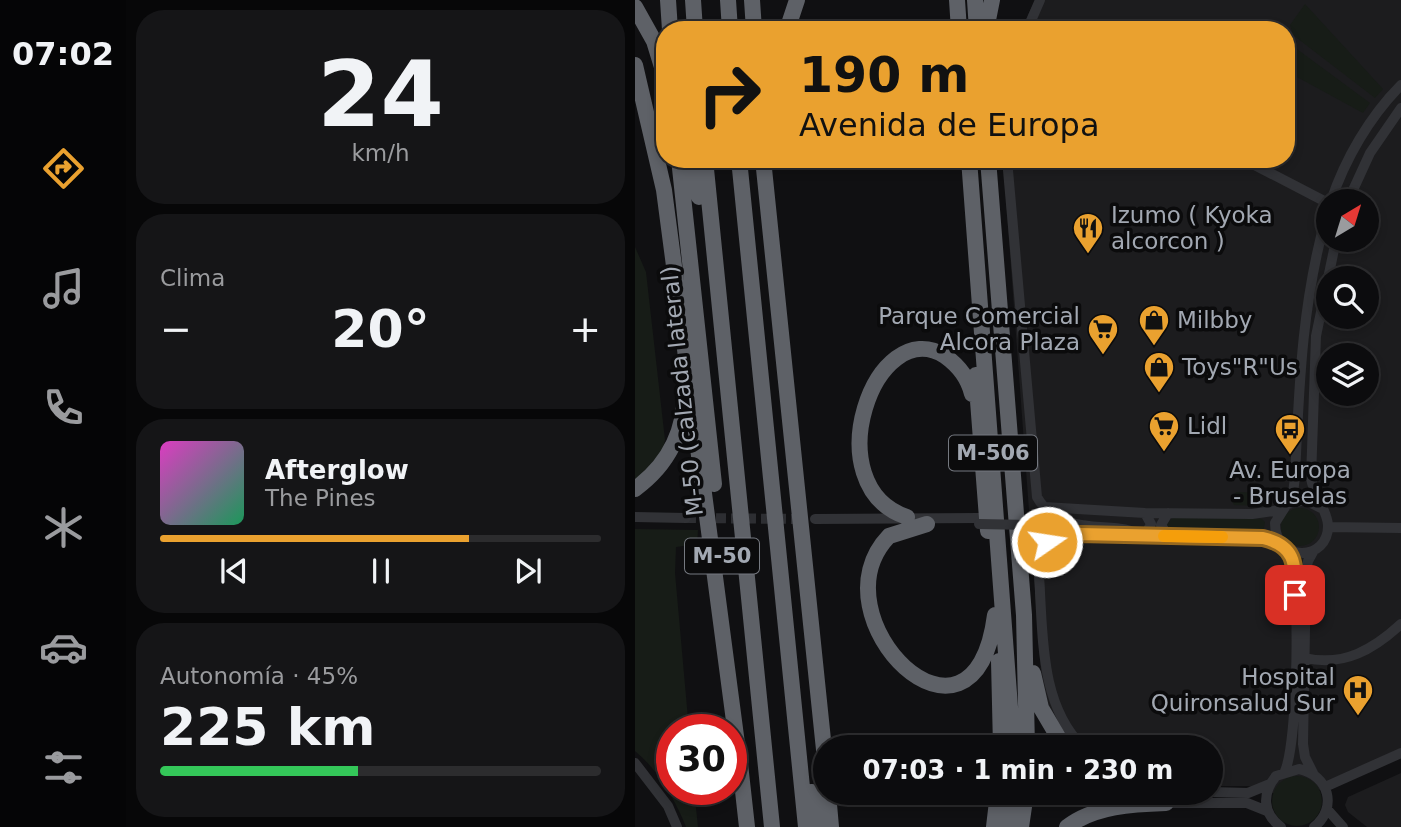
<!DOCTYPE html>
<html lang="es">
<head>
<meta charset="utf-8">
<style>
  body { margin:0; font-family:"DejaVu Sans",sans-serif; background:#151517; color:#f1f3f6; height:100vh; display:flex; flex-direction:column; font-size:26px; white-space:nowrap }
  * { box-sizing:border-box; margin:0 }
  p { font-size:23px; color:#9a9b9e }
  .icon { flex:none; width:38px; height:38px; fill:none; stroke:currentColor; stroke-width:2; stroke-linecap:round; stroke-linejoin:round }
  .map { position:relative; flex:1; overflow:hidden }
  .side { display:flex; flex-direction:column; gap:10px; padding:10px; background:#070708; width:509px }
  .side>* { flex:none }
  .banner { position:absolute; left:21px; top:21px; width:639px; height:147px; border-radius:28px; box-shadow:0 4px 10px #0003,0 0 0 2px #2c2c2e; background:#eaa12f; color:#111; overflow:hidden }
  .needle { width:46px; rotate:38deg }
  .buttons { position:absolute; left:681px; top:189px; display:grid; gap:14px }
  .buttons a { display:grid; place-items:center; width:63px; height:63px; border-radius:50%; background:#0c0c0e; box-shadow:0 4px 10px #0003,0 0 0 2px #2c2c2e; font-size:35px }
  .speed { position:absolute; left:21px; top:714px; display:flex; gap:14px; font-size:35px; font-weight:700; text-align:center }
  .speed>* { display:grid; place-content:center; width:91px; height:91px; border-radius:50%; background:#0c0c0e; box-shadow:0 4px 10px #0003,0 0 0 2px #2c2c2e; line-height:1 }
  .speed .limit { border:10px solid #d22; background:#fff; color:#111 }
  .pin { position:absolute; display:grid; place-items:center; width:60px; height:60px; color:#fff; margin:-30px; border-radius:14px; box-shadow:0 4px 10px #0006 }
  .me { position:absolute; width:77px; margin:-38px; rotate:77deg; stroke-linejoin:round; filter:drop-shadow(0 0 5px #0008) }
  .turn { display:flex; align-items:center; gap:24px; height:147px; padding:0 28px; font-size:32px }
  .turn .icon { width:91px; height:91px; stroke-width:2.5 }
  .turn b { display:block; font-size:49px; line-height:60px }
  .big { font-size:52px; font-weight:600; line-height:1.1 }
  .side .tile { flex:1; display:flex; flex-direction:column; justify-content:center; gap:10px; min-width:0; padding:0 24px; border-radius:28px; background:#151517 }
  .side .dial { align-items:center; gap:0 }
  .dial b { font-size:91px; line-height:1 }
  .song { display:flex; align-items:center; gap:21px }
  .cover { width:84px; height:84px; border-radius:10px; background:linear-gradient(135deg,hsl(310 70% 55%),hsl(150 70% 35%)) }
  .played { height:7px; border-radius:4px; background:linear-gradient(90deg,#eaa12f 70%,#2c2c2e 70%) }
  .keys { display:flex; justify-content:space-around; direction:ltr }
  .heat { display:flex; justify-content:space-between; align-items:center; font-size:38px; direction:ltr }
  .charge { height:10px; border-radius:5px; background:linear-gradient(90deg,#34c759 45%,#2c2c2e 0) }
  .trip { position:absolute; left:178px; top:735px; width:410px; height:70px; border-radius:35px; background:#0c0c0e; box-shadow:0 4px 10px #0003,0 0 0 2px #2c2c2e; font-weight:600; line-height:70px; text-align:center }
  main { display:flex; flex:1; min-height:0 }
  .dock { display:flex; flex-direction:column; width:126px; justify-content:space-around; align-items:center; background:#050506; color:#9a9b9e }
  .dock .icon { width:49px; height:49px }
  .dock .current { color:#eaa12f }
  .dock b { font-size:32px; color:#f1f3f6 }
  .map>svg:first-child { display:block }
  .built { fill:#1c1c1e; fill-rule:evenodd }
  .green { fill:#171c17 }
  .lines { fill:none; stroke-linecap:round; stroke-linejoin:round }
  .stream { stroke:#272f34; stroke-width:2.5 }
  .minor-tunnel { stroke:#2d2e32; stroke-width:10; stroke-dasharray:10 5; stroke-linecap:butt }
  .minor { stroke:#313236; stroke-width:10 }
  .highway { stroke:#5e6167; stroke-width:16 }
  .minor-bridge { stroke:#313236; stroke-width:10 }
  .route-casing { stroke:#98691f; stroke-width:18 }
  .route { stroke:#eaa12f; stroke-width:12 }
  .slow { stroke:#f59e0b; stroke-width:12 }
  .labels { text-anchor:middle; stroke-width:7; stroke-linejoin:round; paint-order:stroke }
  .shield { fill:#0b0b0c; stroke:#757980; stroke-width:2 }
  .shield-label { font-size:21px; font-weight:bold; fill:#a2a8b2 }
  .poi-label { font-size:23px; fill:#a2a8b2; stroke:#0b0b0c; text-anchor:start }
  .street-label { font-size:23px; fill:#a2a8b2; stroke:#0b0b0c }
</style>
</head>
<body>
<main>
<nav class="dock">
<b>07:02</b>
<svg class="icon current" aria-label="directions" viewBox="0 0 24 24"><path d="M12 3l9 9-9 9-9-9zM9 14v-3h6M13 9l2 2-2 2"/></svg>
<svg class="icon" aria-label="music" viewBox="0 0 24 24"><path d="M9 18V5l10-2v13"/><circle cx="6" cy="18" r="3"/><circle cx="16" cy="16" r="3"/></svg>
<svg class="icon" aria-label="phone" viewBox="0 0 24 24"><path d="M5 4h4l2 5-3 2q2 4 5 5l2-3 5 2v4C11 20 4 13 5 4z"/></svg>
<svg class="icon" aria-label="climate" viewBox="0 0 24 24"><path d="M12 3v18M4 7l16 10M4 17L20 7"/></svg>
<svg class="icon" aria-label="car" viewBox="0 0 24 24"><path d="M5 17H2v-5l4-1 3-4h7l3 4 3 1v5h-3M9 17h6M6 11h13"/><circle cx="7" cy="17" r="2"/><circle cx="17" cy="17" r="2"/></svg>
<svg class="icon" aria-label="filters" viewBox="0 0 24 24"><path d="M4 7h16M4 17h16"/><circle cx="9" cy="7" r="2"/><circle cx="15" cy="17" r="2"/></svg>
</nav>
<section class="side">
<div class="tile dial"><b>24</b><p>km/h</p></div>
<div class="tile"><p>Clima</p>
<div class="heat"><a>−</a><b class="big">20°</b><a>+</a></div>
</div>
<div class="tile">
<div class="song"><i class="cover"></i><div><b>Afterglow</b><p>The Pines</p></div></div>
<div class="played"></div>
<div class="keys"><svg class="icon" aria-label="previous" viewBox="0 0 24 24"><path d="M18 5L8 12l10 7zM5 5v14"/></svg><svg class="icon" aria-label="pause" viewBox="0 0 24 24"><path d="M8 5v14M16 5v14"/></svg><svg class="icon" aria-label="next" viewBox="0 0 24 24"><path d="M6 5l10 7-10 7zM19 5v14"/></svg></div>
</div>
<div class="tile"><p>Autonomía · 45%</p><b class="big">225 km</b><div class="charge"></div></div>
</section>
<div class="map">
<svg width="766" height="827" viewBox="0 0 766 827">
  <rect width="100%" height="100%" fill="#101012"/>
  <path class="built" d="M400 0H766V753L662 800 613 786H576V747H438L416 714 407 686 368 159H651V30H386ZM693 201H732V240H693ZM693 278H732V317H693ZM693 355H732V394H693Z
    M766 773V827H732L713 812 710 805 713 797Z"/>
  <path class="green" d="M670 4 748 89 740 98 658 35 655 25Z
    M651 41 735 103 728 113 651 71Z
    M0 247 11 272 30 440 27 452 0 481Z
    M601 492 633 493 636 498 629 506 599 505 596 499Z
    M646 527a19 19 0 1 1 38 0a19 19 0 1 1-38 0Z
    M538 518 627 519 630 522 628 533 536 531 531 524Z
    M0 529 63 530 62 544 41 547 40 573 54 730H37V789H59L63 827H51C40 799 23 770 0 751Z
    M637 801a25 25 0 1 1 50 0a25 25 0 1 1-50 0Z"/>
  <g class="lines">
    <path class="stream" d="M179 168 190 159"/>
    <path class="minor-tunnel" d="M51 518 170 519"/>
    <path class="minor" d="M392 30 405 0
      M372 159 402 497C427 542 490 517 503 537
      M608 159 693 203
      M696 201C710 159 735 116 766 85
      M713 201 735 153 766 108
      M652 504 658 493 660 477C664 385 667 299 693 210
      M409 507 510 513 617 514 645 510
      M686 508 670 500 652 504 640 523C640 563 694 562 693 525 692 509 678 495 676 478L681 336 701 240
      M0 517 51 518
      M180 519 344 518
      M403 525 441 533
      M693 527 766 528
      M444 534C433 537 416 535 409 545 400 557 405 579 405 593 408 646 408 708 448 747
      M471 536 628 538 645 543
      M533 536 526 525 533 513
      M509 537 516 524 510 513
      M670 658C709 667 739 649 766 624
      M0 763 33 806 42 827
      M650 771C663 742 666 579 654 550
      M678 773 670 757 668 744 671 573 673 561 679 550
      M690 787 766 753
      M576 792 613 793 635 784
      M531 803H612L632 811
      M692 809 708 827
      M646 827C627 813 627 793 641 776L664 769C694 775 703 808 679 827"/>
    <path class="highway" d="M33 0 35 30
      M58 0 60 30
      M93 0 95 30
      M117 0 119 30
      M322 0 324 30
      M340 0 342 30
      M0 7 19 41 30 77
      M152 30 162 0
      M351 30 357 0
      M0 65 29 190 106 774
      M44 159 79 484
      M57 159 64 197
      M70 159 137 827
      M104 159 171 827
      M128 159 191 769
      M334 159 378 747
      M353 159 389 615 392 747
      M341 375 353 531
      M0 489C33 465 50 431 50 391
      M272 517C179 486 240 312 310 356 324 366 333 377 337 394
      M292 524 254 536C176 617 339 779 360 615
      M364 661 366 747
      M398 673 406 708 429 747
      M105 764 112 827
      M177 792 183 827
      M193 793 196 827
      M359 827 363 793
      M372 827 376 793
      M386 827 391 793
      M432 827C459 806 499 804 531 803"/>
    <path class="minor-bridge" d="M344 524 403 525"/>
  </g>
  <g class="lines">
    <g class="route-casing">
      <path id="route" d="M412 542 444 534 628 538C662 546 660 565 660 595"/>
    </g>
    <use href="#route" class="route"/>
    <path class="slow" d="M529 536 587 537"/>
  </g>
  <defs>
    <g id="restaurant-pin" transform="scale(1.575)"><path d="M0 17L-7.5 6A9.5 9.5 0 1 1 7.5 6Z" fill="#eaa12f" stroke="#0b0b0c"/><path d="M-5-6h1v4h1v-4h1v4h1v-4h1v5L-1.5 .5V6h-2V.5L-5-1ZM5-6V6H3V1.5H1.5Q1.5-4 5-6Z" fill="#111"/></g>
    <g id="shop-pin" transform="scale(1.575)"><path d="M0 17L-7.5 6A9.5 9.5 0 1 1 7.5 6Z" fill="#eaa12f" stroke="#0b0b0c"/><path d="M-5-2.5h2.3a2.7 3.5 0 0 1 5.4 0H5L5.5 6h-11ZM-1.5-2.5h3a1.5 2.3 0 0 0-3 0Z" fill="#111"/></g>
    <g id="supermarket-pin" transform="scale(1.575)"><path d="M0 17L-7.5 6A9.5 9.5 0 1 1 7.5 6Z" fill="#eaa12f" stroke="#0b0b0c"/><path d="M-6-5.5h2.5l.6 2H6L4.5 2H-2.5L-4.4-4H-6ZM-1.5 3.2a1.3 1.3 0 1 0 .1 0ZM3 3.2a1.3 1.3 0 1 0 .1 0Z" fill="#111"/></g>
    <g id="bus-pin" transform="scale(1.575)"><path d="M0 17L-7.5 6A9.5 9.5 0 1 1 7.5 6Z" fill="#eaa12f" stroke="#0b0b0c"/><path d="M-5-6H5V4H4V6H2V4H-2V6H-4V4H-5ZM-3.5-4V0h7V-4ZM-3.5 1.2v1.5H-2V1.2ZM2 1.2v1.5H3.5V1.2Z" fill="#111"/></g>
    <g id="hospital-pin" transform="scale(1.575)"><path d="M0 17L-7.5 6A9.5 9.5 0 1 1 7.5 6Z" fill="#eaa12f" stroke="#0b0b0c"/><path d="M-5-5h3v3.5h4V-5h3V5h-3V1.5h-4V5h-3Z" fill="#111"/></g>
  </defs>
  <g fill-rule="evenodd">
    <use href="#restaurant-pin" x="453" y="228"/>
    <use href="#shop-pin" x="519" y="320"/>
    <use href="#supermarket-pin" x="468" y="329"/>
    <use href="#shop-pin" x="524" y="367"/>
    <use href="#supermarket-pin" x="529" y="426"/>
    <use href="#bus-pin" x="655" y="429"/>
    <use href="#hospital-pin" x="723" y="690"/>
  </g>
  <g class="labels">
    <g class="shield">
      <rect x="314" y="435.5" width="88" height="35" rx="5"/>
      <rect x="50" y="538.5" width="74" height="35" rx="5"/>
    </g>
    <g class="shield-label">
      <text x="358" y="460">M-506</text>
      <text x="87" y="563">M-50</text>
    </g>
    <g class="poi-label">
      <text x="476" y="223">Izumo ( Kyoka<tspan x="476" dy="26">alcorcon )</tspan></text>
      <text x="445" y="324" text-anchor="end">Parque Comercial<tspan x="445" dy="26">Alcora Plaza</tspan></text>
      <text x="542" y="328">Milbby</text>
      <text x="547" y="375">Toys"R"Us</text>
      <text x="552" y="434">Lidl</text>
      <text x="655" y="478" text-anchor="middle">Av. Europa<tspan x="655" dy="26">- Bruselas</tspan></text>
      <text x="700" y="685" text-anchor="end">Hospital<tspan x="700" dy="26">Quironsalud Sur</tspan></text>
    </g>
    <g class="street-label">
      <text transform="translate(47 391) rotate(-96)" y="8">M-50 (calzada lateral)</text>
    </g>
  </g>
</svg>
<div class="buttons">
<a><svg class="needle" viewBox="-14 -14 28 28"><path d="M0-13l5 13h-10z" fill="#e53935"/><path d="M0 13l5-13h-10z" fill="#9a9b9e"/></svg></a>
<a><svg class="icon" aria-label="search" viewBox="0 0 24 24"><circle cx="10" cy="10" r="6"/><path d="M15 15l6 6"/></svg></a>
<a><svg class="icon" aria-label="layers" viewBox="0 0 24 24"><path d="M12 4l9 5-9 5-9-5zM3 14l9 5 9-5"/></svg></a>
</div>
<div class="speed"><div class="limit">30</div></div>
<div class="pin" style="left:660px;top:595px;background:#d93025"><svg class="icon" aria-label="arrive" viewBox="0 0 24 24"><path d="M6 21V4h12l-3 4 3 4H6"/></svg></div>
<svg class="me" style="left:412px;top:542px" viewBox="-20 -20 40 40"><circle r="17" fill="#eaa12f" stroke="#fff" stroke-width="3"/><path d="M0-11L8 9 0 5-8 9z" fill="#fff"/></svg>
<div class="trip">07:03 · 1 min · 230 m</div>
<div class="banner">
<div class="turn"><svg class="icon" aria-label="right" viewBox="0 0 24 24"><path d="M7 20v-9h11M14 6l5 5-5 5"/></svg><div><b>190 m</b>Avenida de Europa</div></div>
</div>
</div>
</main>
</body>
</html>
